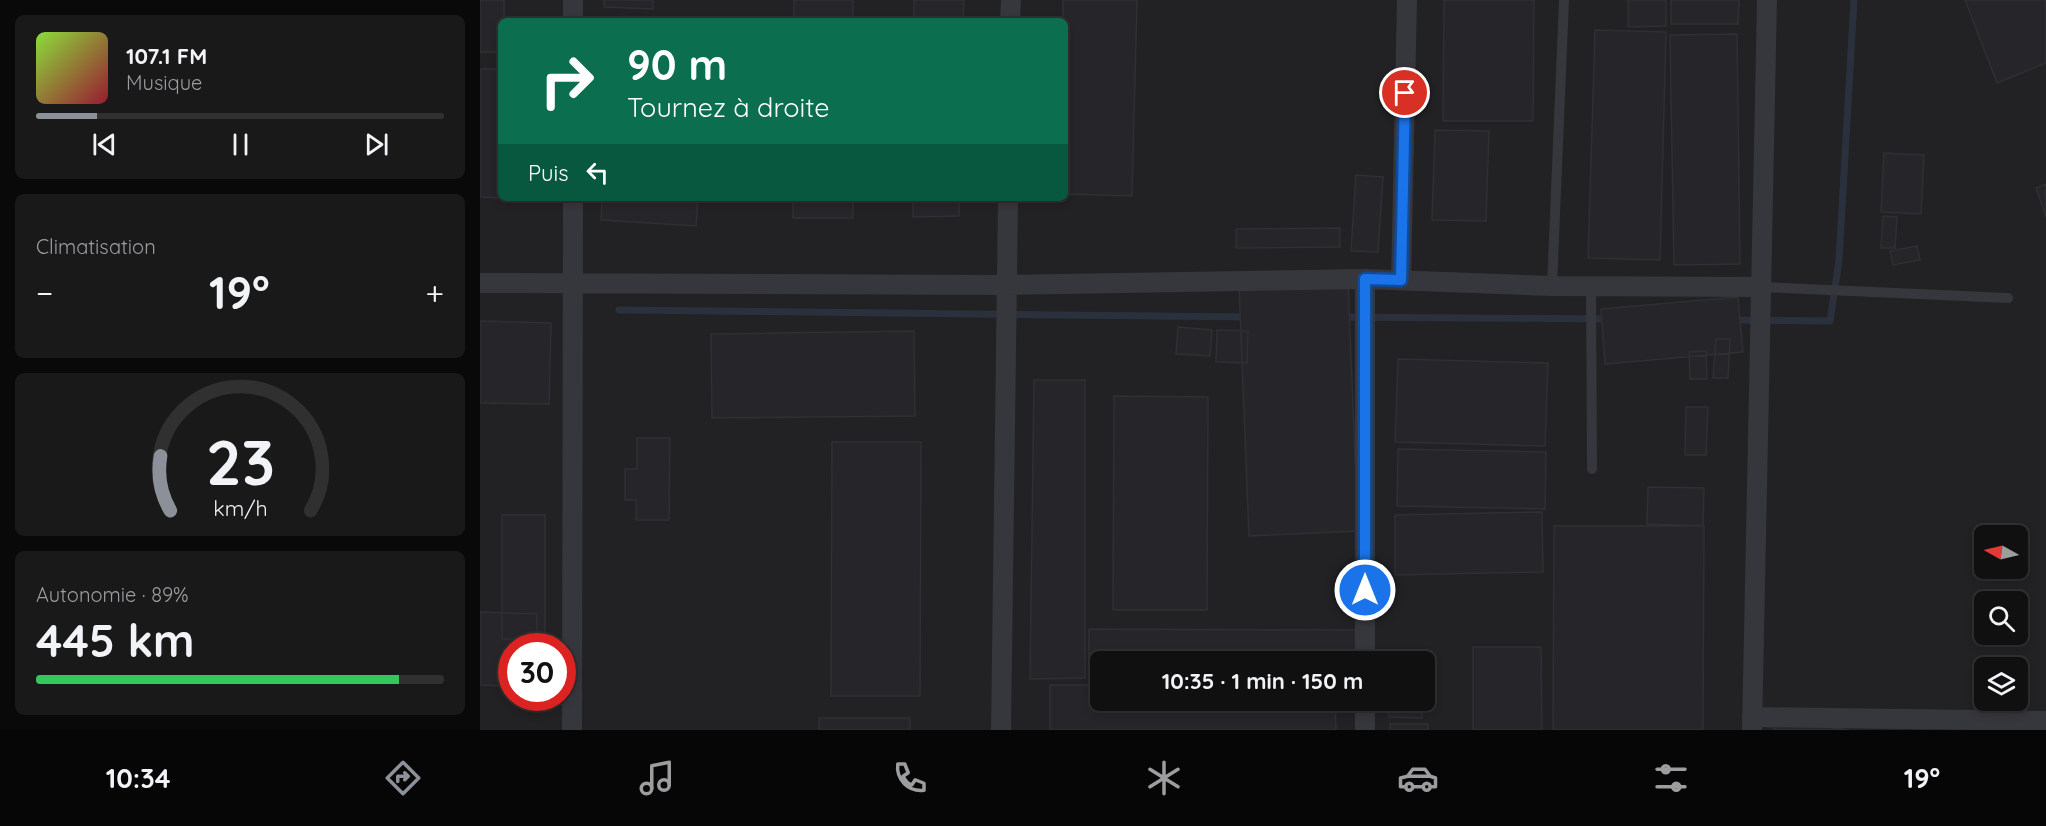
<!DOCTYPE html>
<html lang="fr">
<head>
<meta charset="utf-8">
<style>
  body { margin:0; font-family:Quicksand,sans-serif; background:#19191a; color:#f1f3f6; height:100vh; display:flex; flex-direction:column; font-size:22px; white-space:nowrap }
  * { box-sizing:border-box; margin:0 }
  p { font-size:20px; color:#9c9d9f }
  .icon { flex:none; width:33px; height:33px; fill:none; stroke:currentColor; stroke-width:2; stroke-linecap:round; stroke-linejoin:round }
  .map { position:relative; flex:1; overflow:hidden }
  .sheet { display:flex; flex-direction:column; gap:15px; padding:15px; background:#090909; width:480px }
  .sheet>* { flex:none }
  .banner { position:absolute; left:18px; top:18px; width:570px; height:183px; border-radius:9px; box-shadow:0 3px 9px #0003,0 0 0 2px #303031; background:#0b6e4f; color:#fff; overflow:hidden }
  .needle { width:39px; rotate:278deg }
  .controls { position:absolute; left:1494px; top:525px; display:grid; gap:12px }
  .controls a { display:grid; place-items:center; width:54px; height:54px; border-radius:9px; background:#101011; box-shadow:0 3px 9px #0003,0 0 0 2px #303031; font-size:30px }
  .speed { position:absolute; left:18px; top:633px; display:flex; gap:12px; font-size:30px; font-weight:700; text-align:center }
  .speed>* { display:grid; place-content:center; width:78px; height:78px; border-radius:50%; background:#101011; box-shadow:0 3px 9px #0003,0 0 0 2px #303031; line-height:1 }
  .speed .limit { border:9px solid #d22; background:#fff; color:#111 }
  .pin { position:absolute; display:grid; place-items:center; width:51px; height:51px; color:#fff; margin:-26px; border:3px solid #fff; border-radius:50%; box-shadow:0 2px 6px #0007 }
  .me { position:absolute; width:66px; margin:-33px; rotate:0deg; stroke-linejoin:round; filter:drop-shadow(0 0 4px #0008) }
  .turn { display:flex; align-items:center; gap:21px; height:126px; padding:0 30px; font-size:27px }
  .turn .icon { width:78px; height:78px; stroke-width:2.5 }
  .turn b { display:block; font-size:42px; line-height:51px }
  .then { display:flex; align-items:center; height:57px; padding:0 30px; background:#0003; gap:12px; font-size:22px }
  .big { font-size:45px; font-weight:800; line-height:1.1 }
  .sheet .tile { flex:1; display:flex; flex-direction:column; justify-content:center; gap:9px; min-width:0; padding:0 21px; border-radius:9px; background:#19191a }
  .sheet .dial { align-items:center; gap:0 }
  .dial svg { height:156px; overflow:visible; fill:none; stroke:#303031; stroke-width:7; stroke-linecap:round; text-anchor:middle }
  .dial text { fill:#f1f3f6; stroke:none }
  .song { display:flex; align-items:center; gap:18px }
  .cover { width:72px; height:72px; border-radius:9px; background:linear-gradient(135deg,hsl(90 70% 55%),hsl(350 70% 35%)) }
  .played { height:6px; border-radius:3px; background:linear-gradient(90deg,#8c9099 15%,#303031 15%) }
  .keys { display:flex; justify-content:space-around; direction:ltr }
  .heat { display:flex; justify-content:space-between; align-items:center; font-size:33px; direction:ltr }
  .charge { height:9px; border-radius:4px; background:linear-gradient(90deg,#34c759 89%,#303031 0) }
  .trip { position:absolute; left:610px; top:651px; width:345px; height:60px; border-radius:9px; background:#101011; box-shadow:0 3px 9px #0003,0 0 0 2px #303031; font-weight:800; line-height:60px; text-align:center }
  .menu { display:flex; height:96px; justify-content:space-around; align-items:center; background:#060607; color:#9c9d9f }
  .menu .icon { width:42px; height:42px }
  .menu .on { color:#8c9099 }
  .menu b { font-size:27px; color:#f1f3f6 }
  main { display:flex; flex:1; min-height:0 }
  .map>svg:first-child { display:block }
  .built { fill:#222124; fill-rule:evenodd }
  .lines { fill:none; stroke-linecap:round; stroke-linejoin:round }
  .stream { stroke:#2a313c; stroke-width:7 }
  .building { fill:#262529; stroke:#302f34; stroke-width:1.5 }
  .service { stroke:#36363d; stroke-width:10 }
  .minor { stroke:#36363d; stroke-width:20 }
  .route-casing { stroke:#114b97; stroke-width:15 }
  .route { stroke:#1a73e8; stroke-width:10 }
</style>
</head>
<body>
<main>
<section class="sheet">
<div class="tile">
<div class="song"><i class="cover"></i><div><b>107.1 FM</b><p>Musique</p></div></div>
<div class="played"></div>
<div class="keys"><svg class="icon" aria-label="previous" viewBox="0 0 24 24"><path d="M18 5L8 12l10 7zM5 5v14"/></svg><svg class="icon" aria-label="pause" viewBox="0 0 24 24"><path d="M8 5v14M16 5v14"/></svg><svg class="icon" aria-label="next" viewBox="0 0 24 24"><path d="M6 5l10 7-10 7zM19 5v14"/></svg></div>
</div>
<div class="tile"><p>Climatisation</p>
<div class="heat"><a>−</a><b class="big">19°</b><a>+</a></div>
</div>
<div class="tile dial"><svg viewBox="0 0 100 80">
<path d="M14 69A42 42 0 1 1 86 69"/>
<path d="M14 69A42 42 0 0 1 9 41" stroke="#8c9099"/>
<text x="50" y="56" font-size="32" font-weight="700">23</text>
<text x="50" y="72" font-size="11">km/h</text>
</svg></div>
<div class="tile"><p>Autonomie · 89%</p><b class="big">445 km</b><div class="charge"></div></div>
</section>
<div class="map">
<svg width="1566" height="730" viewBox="0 0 1566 730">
  <rect width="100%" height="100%" fill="#161517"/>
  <path class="built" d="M0 0H1566V730H0ZM21 21H585V198H21ZM1504 536H1538V568H1504ZM1504 602H1538V634H1504ZM32 646H82V698H32ZM621 662H945V700H621ZM1504 668H1538V700H1504Z"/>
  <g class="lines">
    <path class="stream" d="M139 310 769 317
      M861 317 1129 319
      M1251 320 1350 321 1359 260 1374 0"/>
  </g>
  <path class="building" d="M0 0H24V21H21V52H0Z
    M124 0H173V9L124 7Z
    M314 0H373V21H314Z
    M434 0H484L483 21H434Z
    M583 0H657L652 196 585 194V21H583Z
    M964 0H1054L1053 121H963Z
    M1148 0H1186V26L1148 27Z
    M1191 0H1259L1258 24H1191Z
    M1485 0H1566V63L1517 83Z
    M1115 30 1186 32 1180 260 1108 258Z
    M1257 34 1260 264 1194 265 1190 35Z
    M0 69H21V198L0 197Z
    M955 130 1009 131 1006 221 952 220Z
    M1404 153 1444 155 1441 214 1401 212Z
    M876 175 903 177 898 252 871 251Z
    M1566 184V217L1556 188Z
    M122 198H218L216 226 121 220Z
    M313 198H373V218H313Z
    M433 198H479V216L433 217Z
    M1403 216 1417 217 1415 248H1401Z
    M860 228V247L756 248V229Z
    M1437 246 1440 260 1413 265 1410 251Z
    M868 281 878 531 769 536 759 285Z
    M1258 297 1263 352 1125 364 1121 309Z
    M0 321 71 323 69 404 0 403Z
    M698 327 732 330 730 356 696 354Z
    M737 330 768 331 767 363 736 362Z
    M434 331 435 416 232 418 231 334Z
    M1236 339H1250L1248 378H1233Z
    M1226 351 1227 379H1210L1209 352Z
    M918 359 1068 363 1065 446 915 442Z
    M554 380H605V678L550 679Z
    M634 396 728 397 727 610H633Z
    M1206 407H1228L1226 455H1205Z
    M157 438H190L189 520H156V500H145V469H157Z
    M352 442H441L440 696H351Z
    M918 449 1066 452 1065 509 917 506Z
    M1168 487 1224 488 1223 526 1167 524Z
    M1062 512 1063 572 915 575V515Z
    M22 515H65V639H22Z
    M1074 526H1224L1223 730H1073Z
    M0 612 57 614 56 646H32V686L0 685Z
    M609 629 882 630V662H621V676H609Z
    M993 647H1061L1062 730H993Z
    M570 685H621V700H855L856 730H570Z
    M910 700H942V718L909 717Z
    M339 718H430V730H339Z
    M1296 720 1369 730H1294Z
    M910 724H948V730H910Z"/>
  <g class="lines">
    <path class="service" d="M1072 286 1084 0
      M1111 287 1112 469
      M1281 287 1528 298"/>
    <path class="minor" d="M93 21V0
      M530 21 531 0
      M885 279V662
      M921 280 927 0
      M0 283 527 285 885 279 1072 286 1281 287
      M885 700V730
      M1272 717 1566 721
      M92 730 93 198
      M521 730 528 198
      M1272 730 1287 0"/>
  </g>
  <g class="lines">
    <g class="route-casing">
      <path id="route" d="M885 590V279L921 280 925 93"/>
    </g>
    <use href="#route" class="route"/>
  </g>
</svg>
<div class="controls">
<a><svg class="needle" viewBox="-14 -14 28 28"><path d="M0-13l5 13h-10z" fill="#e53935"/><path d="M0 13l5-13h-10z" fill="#9c9d9f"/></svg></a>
<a><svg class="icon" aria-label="search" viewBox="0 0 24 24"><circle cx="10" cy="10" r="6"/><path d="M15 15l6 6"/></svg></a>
<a><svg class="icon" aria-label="layers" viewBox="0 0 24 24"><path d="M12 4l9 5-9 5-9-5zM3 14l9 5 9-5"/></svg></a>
</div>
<div class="speed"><div class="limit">30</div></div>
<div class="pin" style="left:925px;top:93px;background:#d93025"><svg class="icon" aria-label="arrive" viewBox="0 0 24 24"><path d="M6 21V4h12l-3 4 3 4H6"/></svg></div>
<svg class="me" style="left:885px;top:590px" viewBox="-20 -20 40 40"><circle r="17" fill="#1a73e8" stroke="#fff" stroke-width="3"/><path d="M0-11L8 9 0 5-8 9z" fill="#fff"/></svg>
<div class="trip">10:35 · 1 min · 150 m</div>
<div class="banner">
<div class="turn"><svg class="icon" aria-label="right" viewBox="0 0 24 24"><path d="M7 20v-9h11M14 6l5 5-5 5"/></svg><div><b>90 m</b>Tournez à droite</div></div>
<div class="then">Puis<svg class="icon" aria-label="left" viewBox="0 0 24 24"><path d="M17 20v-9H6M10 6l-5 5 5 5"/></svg></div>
</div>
</div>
</main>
<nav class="menu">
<b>10:34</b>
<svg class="icon on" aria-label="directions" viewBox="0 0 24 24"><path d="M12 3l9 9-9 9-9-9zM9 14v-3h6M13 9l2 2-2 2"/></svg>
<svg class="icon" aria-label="music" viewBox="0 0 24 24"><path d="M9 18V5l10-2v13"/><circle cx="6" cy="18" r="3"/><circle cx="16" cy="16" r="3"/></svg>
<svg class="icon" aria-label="phone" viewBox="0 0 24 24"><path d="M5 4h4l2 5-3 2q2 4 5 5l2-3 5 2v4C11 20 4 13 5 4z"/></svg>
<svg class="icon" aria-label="climate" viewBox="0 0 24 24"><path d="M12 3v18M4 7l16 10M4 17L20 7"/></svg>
<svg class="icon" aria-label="car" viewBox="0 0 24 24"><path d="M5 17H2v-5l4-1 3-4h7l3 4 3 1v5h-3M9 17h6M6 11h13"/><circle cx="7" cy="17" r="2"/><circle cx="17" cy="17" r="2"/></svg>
<svg class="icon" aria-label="filters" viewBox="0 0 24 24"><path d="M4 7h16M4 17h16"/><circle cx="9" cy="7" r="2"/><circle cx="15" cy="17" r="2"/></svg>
<b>19°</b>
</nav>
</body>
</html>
